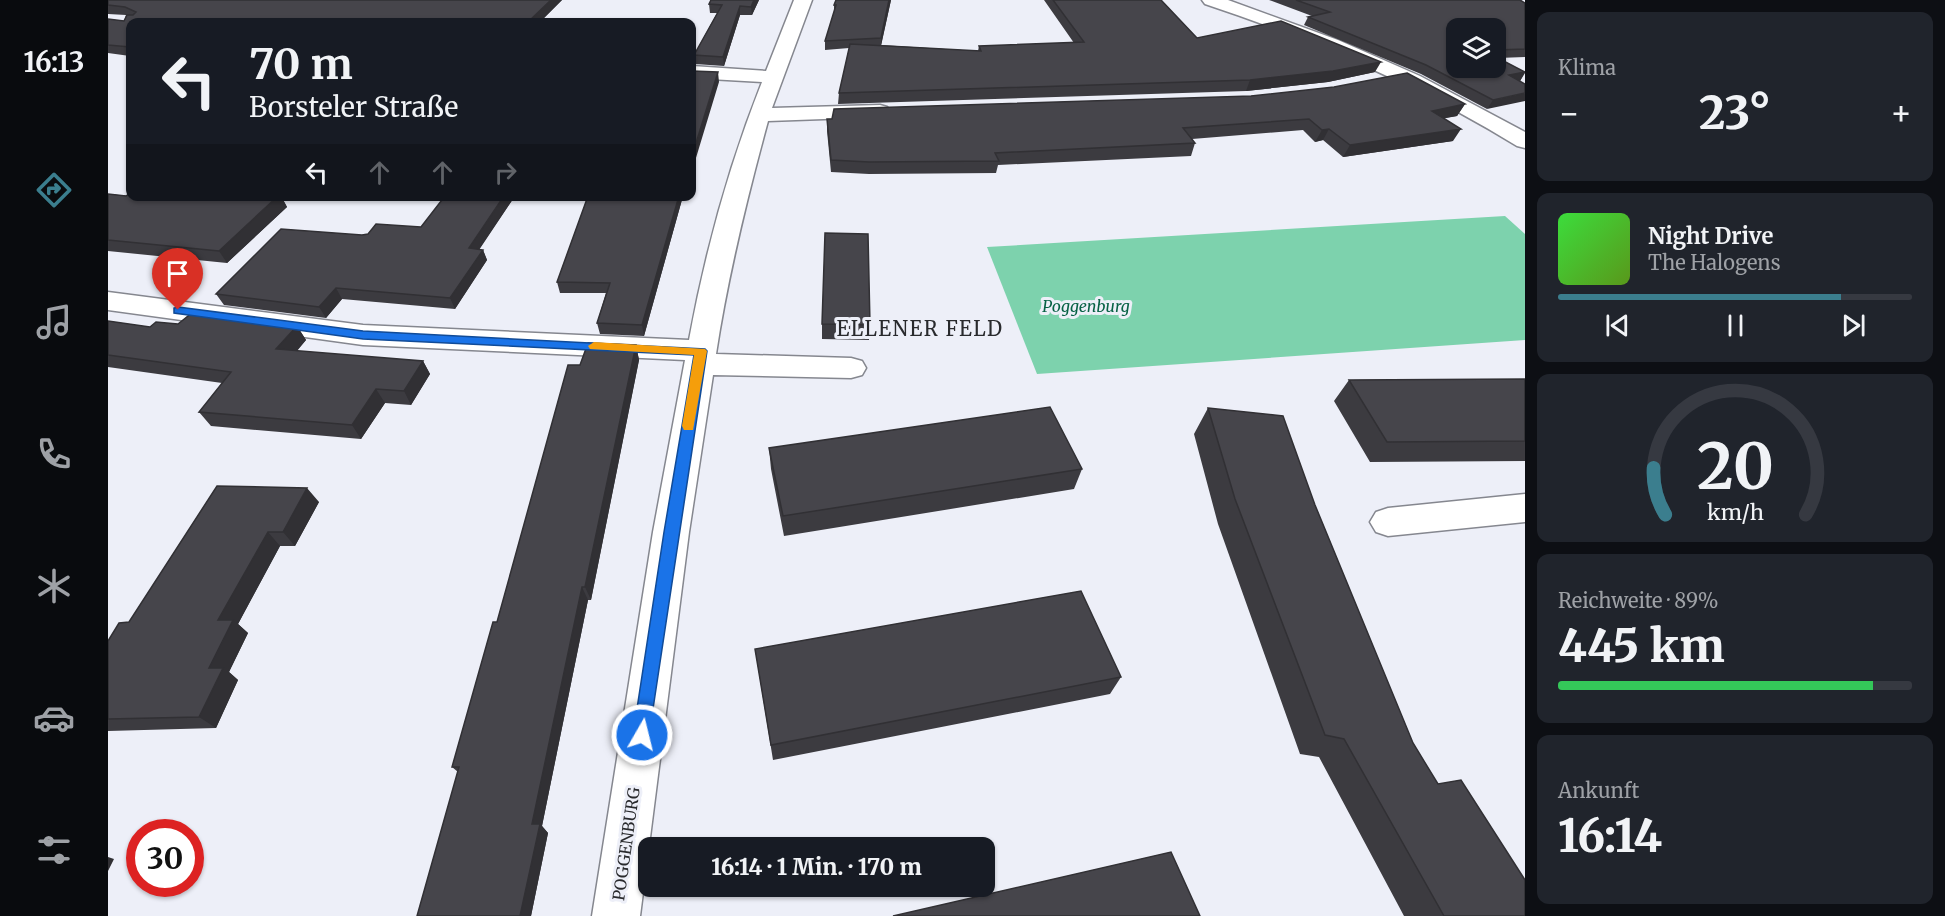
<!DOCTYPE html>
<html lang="de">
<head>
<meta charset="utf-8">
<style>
  body { margin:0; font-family:Merriweather,serif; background:#20242c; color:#f1f3f6; height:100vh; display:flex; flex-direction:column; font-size:22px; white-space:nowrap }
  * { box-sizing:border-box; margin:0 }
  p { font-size:20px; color:#9ea1a6 }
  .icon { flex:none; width:33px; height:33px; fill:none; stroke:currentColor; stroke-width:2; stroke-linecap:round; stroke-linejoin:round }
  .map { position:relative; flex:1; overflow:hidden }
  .sheet { display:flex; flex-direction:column; gap:12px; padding:12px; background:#0d0f14; width:420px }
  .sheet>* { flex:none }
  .hud { position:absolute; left:18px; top:18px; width:570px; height:183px; border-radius:12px; box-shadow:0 2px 4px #0004; background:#171b24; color:#f1f3f6; overflow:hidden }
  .fabs { position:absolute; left:1338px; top:18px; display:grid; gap:12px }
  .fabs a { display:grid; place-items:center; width:60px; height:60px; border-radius:12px; background:#171b24; box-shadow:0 2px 4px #0004; font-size:30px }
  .speed { position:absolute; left:18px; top:819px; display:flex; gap:12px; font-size:30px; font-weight:700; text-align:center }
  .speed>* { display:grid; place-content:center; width:78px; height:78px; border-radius:50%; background:#171b24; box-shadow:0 2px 4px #0004; line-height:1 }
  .speed .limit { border:9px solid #d22; background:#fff; color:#111 }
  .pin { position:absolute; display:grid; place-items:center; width:51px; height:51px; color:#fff; margin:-62px -26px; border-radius:50% 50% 50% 0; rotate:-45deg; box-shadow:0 0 6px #0007 }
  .pin .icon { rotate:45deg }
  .me { position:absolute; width:66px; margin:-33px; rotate:8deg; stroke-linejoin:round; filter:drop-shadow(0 0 4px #0008) }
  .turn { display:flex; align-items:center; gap:21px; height:126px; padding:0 24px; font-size:27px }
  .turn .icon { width:78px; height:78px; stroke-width:2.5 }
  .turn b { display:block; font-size:42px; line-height:51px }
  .lanes { display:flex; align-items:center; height:57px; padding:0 24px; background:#0003; justify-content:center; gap:30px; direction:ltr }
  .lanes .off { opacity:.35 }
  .big { font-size:45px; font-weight:800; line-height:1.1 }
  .sheet .tile { flex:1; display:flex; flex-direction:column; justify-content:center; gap:9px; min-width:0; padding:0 21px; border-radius:12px; background:#20242c }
  .sheet .dial { align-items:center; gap:0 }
  .dial svg { height:156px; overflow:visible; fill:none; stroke:#363941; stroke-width:7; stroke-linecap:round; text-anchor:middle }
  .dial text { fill:#f1f3f6; stroke:none }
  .song { display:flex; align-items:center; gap:18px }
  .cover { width:72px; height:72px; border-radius:9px; background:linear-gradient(135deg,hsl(120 70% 55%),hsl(90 70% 35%)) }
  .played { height:6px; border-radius:3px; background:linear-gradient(90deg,#3b7e8e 80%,#363941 80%) }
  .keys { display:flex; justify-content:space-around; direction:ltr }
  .heat { display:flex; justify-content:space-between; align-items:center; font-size:33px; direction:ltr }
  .charge { height:9px; border-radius:4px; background:linear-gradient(90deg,#34c759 89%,#363941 0) }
  .trip { position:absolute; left:530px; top:837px; width:357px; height:60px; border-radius:12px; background:#171b24; box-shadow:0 2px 4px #0004; font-weight:800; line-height:60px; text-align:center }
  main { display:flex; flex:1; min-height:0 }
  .dock { display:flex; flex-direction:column; width:108px; justify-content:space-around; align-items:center; background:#090b0e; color:#9ea1a6 }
  .dock .icon { width:42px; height:42px }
  .dock .active { color:#3b7e8e }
  .dock b { font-size:27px; color:#f1f3f6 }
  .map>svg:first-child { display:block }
  .green { fill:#7dd2ad }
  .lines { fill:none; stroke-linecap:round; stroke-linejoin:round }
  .minor-casing { stroke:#85878f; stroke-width:3 }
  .minor { fill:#fff; fill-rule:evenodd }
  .wall { fill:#3c3b40; fill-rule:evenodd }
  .shaded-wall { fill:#313034 }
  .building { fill:#46454b; stroke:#313034; stroke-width:1.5 }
  .route { fill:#1a73e8; stroke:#114b97; stroke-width:1.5 }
  .slow { fill:#f59e0b }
  .labels { text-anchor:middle; stroke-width:6; stroke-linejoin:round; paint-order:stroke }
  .park-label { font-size:16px; font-style:italic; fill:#076245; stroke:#edeff8 }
  .street-label { font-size:16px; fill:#292a2d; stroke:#edeff8 }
  .quarter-label { font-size:20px; letter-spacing:1.5px; fill:#292a2d; stroke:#edeff8 }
</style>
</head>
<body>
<main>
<nav class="dock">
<b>16:13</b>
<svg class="icon active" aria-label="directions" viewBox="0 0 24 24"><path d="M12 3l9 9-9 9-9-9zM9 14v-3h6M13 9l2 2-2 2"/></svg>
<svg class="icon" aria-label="music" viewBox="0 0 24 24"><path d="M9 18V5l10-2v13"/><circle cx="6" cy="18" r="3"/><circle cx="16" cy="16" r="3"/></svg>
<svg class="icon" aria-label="phone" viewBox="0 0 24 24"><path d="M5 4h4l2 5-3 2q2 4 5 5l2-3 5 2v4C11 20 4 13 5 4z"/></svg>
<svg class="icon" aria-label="climate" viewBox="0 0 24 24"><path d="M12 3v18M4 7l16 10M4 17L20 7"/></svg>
<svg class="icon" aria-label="car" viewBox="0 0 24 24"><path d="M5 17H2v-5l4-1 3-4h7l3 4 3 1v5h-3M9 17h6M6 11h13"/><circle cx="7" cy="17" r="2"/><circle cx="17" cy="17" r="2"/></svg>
<svg class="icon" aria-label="filters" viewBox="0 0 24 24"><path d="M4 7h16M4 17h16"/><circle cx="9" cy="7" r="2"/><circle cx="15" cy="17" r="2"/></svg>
</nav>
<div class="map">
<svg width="1417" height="916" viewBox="0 0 1417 916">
  <rect width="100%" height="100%" fill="#edeff8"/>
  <path class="green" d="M1397 216 1417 234V340L929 374 879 247Z"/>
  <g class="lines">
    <g class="minor-casing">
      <path id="minor" d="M686 0H704L664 108 772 105 779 107 782 111 779 115 772 117 660 121C639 198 620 275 608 354L743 358 754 361 758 368 754 375 743 378 605 375 581 532 532 916H484L545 532 577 360 255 345 0 310V292L255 325 581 340C597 253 621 165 654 82L584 78V66L658 71Z
        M1094 0H1120L1230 40 1312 76 1417 132V148L1409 146C1311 86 1206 40 1097 4Z
        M1417 494V522L1280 536 1268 532 1262 522 1268 512 1280 508Z"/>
    </g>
    <use href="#minor" class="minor"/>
  </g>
  <path class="wall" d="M0 0H454L434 20H438L439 22H22V56L0 53V19L16 21 18 15 0 14Z
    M651 0 644 15H632L616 66 587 64 586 55 609 13H602L601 4Z
    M728 0H783L773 45 870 51 871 46 966 43 936 0H1053L1089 38 1267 72 1220 82 1138 91 730 104 731 93 741 48 717 50V41L726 12V5Z
    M1161 0H1412L1417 3V57L1390 58 1417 72V73L1412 81 1379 109 1313 74 1196 25 1200 17 1204 16ZM1348 28H1388V68Z
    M1357 104 1349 116 1336 118 1345 141 1235 157 1215 140 1207 142 1195 130 1084 139 1087 143 1083 156 890 165 888 173 761 174 723 172 719 131V119Z
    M0 194 22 196H173L179 207 119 263 0 251Z
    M337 196H407L371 249 375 250 379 260 347 309 234 299 218 318 116 305 108 294 254 235 313 227Z
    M480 196H575L536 336 492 334 489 323 498 293H452L449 282Z
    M0 321 42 327 70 324 189 326 198 340 189 351 315 361 322 374 303 405 277 403 253 439 103 426 91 412 114 383 0 367Z
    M714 324 762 325 761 340 714 339Z
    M528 345 531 360 483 600H480L434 826 440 833 423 916H309L350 772 344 767 389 622 472 365Z
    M1417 379V461L1262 462 1226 401 1241 380Z
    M1100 408 1207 505 1305 743 1330 784 1417 916H1296L1211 757 1192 754 1110 524 1086 434Z
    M661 448 974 469 966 489 676 536 663 469Z
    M109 486 211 502 187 546H172L130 624 140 633 121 672 130 680 108 728 0 731V641L21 622Z
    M647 649 1013 677 1002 694 665 760Z"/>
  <path class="shaded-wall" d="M443 0H454L432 22 423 19Z
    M646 0H651L644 15 643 7Z
    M781 0H783L773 46V38Z
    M632 6V15L616 66 615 57Z
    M1273 62 1267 72 1220 82 1138 91 1142 80Z
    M610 72 611 82 584 171V156Z
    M1417 72 1412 81 1401 75Z
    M1417 93V101L1379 109 1385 100Z
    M1357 104 1349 116 1317 122 1324 111Z
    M1221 129 1215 140 1207 142 1214 130Z
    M1353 129 1345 141 1235 157 1242 145Z
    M170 196H173L179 207 119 263 111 251Z
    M396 196H407L365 259 361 248Z
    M571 196H575L536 336 534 325Z
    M375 250 379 260 347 309 342 298Z
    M228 288 234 299 218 318 211 307Z
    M189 326 198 340 178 363 168 349Z
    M528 345 531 360 483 600 477 587Z
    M315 361 322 374 303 405 296 391Z
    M268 389 277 403 253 439 244 425Z
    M199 488 211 502 187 546 175 532Z
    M160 532 172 546 130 624 140 633 121 672 130 680 108 728 91 717 110 620Z
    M474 587 480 600 434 826 440 833 423 916H412L424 824Z
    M0 857 6 859 0 871Z"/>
  <path class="building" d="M0 0H443L423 19 438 20 436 22H22V47L0 45V19L16 21 19 15H25L28 12 17 7 0 5Z
    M603 0H646L643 7 632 6 615 57 586 55 614 5 601 4Z
    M728 0H781L773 38 717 41 728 5H726Z
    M945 0H1053L1089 38 1173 21 1273 62 1225 71 1142 80 731 93 742 44 873 51 871 46 976 42Z
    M1188 0H1412L1417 3V49L1388 50V28H1348V68H1388V57L1417 72 1401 75 1417 84V93L1385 100 1318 65 1200 17 1222 12Z
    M584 71 610 72 584 156Z
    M1299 73 1357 104 1324 111 1353 129 1242 145 1221 129 1214 130 1201 119 1075 128 1087 143 887 153 891 161 761 162 723 160 719 119H724L726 109 1143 96 1226 87Z
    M22 193V196H170L111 251 0 240V194L18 196Z
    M337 196H396L361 248 375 250 342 298 228 288 211 307 108 294 173 229 254 235 260 234 268 224 313 227Z
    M480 196H571L534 325 489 323 502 283 449 282Z
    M717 233 760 234 762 325 714 324Z
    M85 312 189 326 168 349 315 361 296 391 268 389 244 425 91 412 123 372 0 355V321L42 327 48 322 70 324Z
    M480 343 528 345 477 587H474L424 824H432L412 916H309L351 767H344L385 622H389L460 365H472Z
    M1417 379V441L1279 442 1241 380Z
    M942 407 974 469 675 516 661 448Z
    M1100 408 1175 416 1207 505 1305 743 1330 784 1353 780 1417 880V916H1336L1236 739 1217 735 1127 499Z
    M109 486 199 488 175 532H160L110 620H125L101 668H115L91 717 0 719V641L11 623 21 622Z
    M973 591 1013 677 663 745 647 649Z
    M1063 852 1092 916H785Z"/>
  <path class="route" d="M70 307 255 331 597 349 599 351 540 742 534 744 528 742 525 735 556 532 586 355 255 339 66 313V308Z"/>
  <path class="slow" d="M486 342 597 349 599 351 585 430H576L574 426 586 355 482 349 480 346Z"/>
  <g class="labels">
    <g class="park-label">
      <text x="978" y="312">Poggenburg</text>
    </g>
    <g class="street-label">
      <text transform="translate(518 844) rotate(-82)" y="6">POGGENBURG</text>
    </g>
    <g class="quarter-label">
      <text x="812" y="336">ELLENER FELD</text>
    </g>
  </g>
</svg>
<div class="fabs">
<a><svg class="icon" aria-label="layers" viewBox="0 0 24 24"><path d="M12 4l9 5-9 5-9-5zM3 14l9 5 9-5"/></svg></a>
</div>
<div class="speed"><div class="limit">30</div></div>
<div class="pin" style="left:70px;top:310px;background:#d93025"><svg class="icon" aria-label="arrive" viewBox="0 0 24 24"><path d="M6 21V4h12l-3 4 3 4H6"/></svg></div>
<svg class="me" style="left:534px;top:735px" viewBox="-20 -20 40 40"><circle r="17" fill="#1a73e8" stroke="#fff" stroke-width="3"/><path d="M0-11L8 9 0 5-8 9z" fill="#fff"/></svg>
<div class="trip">16:14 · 1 Min. · 170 m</div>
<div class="hud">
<div class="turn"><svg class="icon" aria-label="left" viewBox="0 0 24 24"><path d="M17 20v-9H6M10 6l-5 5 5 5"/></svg><div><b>70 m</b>Borsteler Straße</div></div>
<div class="lanes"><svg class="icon" aria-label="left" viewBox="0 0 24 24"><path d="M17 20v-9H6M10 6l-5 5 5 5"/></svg><svg class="icon off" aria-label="ahead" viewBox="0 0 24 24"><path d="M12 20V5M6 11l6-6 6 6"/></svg><svg class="icon off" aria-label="ahead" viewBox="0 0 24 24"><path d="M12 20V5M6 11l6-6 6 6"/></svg><svg class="icon off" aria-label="right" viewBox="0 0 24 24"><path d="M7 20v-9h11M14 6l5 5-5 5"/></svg></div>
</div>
</div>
<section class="sheet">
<div class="tile"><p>Klima</p>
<div class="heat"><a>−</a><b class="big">23°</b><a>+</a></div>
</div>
<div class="tile">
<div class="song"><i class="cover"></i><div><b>Night Drive</b><p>The Halogens</p></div></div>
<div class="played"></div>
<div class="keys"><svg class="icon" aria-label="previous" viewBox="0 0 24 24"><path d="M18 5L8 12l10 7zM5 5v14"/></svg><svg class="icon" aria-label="pause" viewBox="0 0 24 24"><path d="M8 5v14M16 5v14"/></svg><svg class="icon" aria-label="next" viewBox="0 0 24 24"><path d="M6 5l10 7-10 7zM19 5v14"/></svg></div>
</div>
<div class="tile dial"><svg viewBox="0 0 100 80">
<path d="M14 69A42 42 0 1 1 86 69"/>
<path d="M14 69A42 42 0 0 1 8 45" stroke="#3b7e8e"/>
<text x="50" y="56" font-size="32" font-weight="700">20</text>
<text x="50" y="72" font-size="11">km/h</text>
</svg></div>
<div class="tile"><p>Reichweite · 89%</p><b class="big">445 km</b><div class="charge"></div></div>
<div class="tile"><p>Ankunft</p><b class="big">16:14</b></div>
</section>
</main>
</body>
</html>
